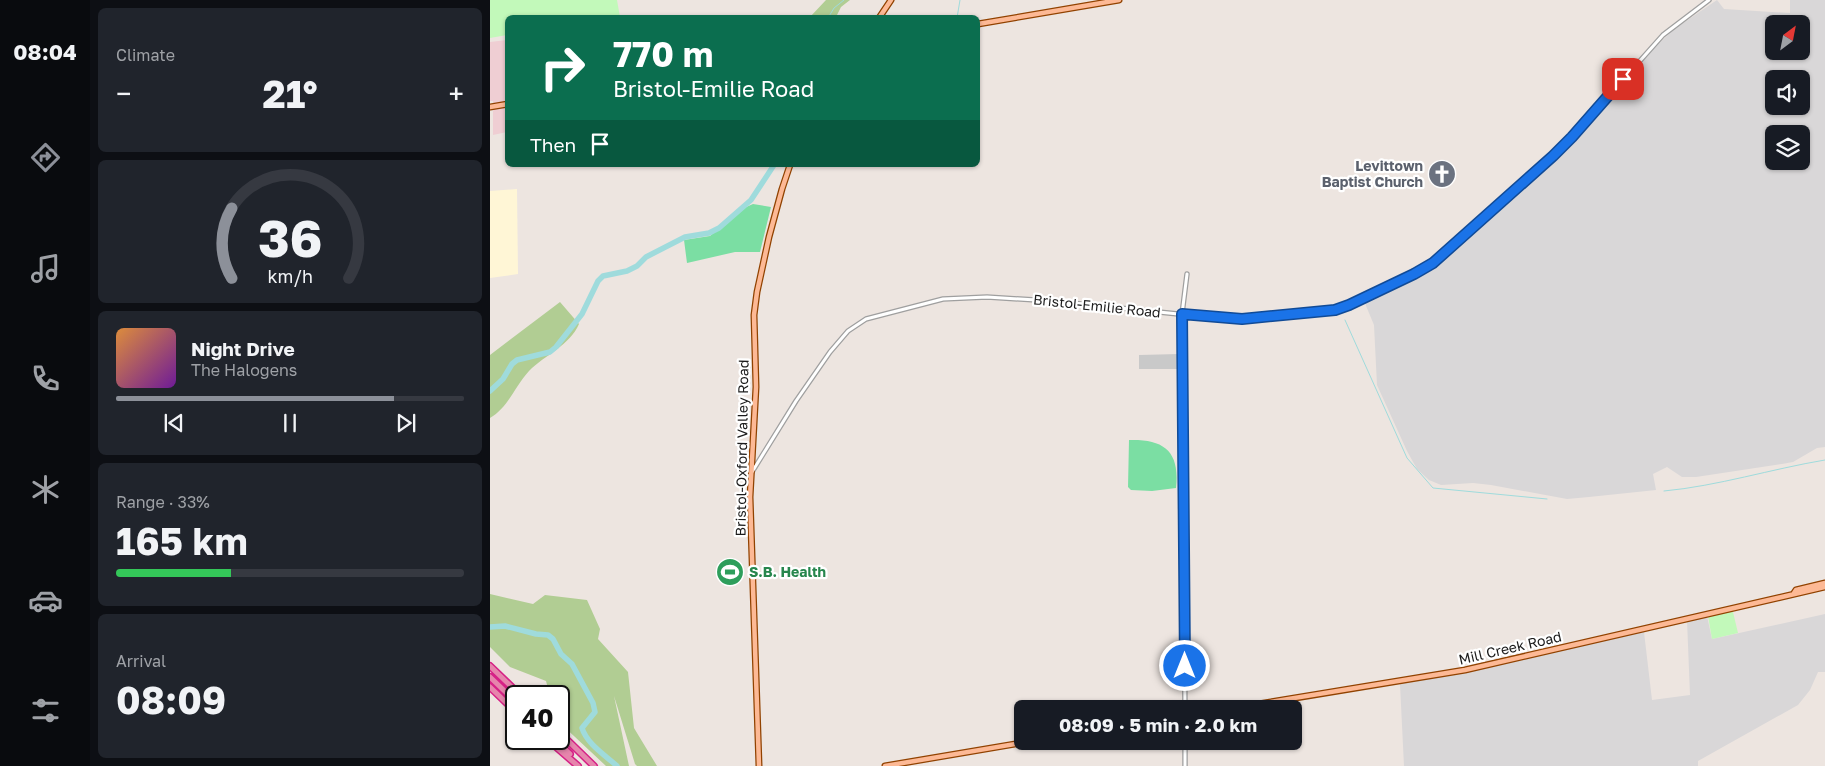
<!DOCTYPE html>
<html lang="en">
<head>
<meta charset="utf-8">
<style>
  body { margin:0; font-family:"Golos Text",sans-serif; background:#20242c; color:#f1f3f6; height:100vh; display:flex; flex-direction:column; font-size:19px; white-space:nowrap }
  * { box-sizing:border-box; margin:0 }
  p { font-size:16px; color:#9ea1a6 }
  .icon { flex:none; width:28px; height:28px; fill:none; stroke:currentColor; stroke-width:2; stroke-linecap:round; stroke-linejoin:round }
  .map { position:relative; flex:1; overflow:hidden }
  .drawer { display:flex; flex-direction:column; gap:8px; padding:8px; background:#0d0f14; width:400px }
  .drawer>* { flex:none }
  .banner { position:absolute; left:15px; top:15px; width:475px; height:152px; border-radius:8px; box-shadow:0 1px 4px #0004; background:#0b6e4f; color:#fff; overflow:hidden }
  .needle { width:32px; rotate:32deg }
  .buttons { position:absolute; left:1275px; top:15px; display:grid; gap:10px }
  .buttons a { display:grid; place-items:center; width:45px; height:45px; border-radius:8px; background:#171b24; box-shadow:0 1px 4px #0004; font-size:25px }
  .speed { position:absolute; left:15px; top:685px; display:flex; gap:10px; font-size:25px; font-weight:700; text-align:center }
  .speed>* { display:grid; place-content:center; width:65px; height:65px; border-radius:50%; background:#171b24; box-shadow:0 1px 4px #0004; line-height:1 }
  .speed .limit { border:2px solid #111; border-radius:8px; background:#fff; color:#111 }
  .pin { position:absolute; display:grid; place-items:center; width:42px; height:42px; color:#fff; margin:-21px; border-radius:10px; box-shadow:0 2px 8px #0006 }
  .me { position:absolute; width:55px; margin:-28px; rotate:0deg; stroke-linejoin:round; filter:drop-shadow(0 0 4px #0008) }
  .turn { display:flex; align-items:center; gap:18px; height:105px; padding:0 25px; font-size:22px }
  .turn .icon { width:65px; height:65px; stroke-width:2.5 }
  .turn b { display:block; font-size:35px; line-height:42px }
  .then { display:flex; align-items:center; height:48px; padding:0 25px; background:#0003; gap:10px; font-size:19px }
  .big { font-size:38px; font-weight:700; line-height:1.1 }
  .drawer .tile { flex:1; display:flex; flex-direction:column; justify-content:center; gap:8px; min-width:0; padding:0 18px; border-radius:8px; background:#20242c }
  .drawer .dial { align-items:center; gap:0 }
  .dial svg { height:130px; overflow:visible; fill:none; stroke:#363941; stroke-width:7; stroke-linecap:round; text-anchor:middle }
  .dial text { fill:#f1f3f6; stroke:none }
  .song { display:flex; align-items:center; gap:15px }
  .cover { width:60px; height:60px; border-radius:8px; background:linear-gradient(135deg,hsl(30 70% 55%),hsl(280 70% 35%)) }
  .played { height:5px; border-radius:2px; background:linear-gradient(90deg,#8c9099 80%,#363941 80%) }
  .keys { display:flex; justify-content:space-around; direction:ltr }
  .heat { display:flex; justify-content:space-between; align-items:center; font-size:28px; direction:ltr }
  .charge { height:8px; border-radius:4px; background:linear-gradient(90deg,#34c759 33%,#363941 0) }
  .trip { position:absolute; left:524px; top:700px; width:288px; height:50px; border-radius:8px; background:#171b24; box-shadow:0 1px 4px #0004; font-weight:700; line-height:50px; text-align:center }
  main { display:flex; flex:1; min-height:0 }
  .tab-bar { display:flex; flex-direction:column; width:90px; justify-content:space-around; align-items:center; background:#090b0e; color:#9ea1a6 }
  .tab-bar .icon { width:35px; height:35px }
  .tab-bar .current { color:#8c9099 }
  .tab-bar b { font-size:22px; color:#f1f3f6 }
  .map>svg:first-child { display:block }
  .residential { fill:#d9d7d8; fill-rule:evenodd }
  .commercial { fill:#efced3 }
  .education { fill:#fff6d6 }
  .religious { fill:#c9c9c9 }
  .forest { fill:#b1cd93 }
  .park { fill:#c2f9ba }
  .pitch { fill:#7bdea3 }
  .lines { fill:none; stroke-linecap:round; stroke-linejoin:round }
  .stream { stroke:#9fdbdc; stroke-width:1 }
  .river { stroke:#9fdbdc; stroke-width:5.5 }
  .minor-casing { stroke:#9f9f9f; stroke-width:5.5 }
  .major-casing { stroke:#914200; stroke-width:7 }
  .highway-casing { stroke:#d62186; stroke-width:8 }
  .minor { stroke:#fff; stroke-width:3 }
  .major { stroke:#fdb995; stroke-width:4.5 }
  .highway { stroke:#e685ac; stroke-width:5 }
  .route-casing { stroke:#114b97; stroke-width:12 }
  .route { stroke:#1a73e8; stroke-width:9 }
  .labels { text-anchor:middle; stroke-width:4.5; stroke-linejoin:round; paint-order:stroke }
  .worship-label { font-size:14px; font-weight:bold; fill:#5b616d; stroke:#fff; text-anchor:end }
  .street-label { font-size:14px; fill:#1b1b1b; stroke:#fff }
  .leisure-label { font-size:14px; font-weight:bold; fill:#27864d; stroke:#fff; text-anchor:start }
</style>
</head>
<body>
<main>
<nav class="tab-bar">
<b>08:04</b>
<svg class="icon current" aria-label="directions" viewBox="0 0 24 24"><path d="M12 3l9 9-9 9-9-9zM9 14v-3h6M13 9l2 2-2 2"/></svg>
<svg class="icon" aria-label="music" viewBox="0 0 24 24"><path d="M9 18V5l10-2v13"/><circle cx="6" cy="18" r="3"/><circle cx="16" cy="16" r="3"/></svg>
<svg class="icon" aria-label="phone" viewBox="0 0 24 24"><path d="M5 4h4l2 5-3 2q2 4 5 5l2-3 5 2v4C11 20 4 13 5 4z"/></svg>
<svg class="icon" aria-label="climate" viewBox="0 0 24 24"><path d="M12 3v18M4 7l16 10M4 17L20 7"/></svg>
<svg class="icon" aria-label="car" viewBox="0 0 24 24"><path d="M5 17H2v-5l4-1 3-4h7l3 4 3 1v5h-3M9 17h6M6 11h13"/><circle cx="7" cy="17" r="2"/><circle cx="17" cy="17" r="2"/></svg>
<svg class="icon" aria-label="filters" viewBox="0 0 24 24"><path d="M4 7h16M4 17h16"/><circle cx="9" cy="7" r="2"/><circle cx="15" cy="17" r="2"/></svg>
</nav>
<section class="drawer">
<div class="tile"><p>Climate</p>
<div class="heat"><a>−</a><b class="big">21°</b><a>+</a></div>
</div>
<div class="tile dial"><svg viewBox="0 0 100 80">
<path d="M14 69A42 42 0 1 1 86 69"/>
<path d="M14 69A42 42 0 0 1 14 26" stroke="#8c9099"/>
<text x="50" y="56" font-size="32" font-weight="700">36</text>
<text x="50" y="72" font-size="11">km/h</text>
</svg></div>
<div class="tile">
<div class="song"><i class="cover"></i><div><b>Night Drive</b><p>The Halogens</p></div></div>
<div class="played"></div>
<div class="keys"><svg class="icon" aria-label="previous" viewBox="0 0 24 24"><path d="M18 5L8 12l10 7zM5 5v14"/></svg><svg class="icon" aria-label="pause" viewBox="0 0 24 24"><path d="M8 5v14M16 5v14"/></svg><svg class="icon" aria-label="next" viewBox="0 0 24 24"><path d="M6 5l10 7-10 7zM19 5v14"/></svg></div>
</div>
<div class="tile"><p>Range · 33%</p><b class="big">165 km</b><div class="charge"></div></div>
<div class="tile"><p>Arrival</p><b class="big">08:09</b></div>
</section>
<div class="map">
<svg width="1335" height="766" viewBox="0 0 1335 766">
  <rect width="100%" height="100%" fill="#ede5e0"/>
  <path class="residential" d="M1227 0 1234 9 1300 13V0H1335V447L1327 448 1303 462 1292 464 1206 477H1192L1177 467 1163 474 1166 490 1099 497 1077 499 1001 485 983 483 951 485 939 480 927 469 917 451 887 385 884 325 874 301 937 272 1080 142 1159 53 1183 30ZM1284 24H1311V51H1284ZM1284 79H1311V106H1284ZM1284 134H1311V161H1284Z
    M1335 614V672H1328L1320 690 1308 705 1208 761V766H914L910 684 1154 632 1162 700 1200 695 1197 620 1217 616 1222 639Z"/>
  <path class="commercial" d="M17 40V132L3 135V101H0V42Z"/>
  <path class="education" d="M27 189 28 274 0 278V191Z"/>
  <path class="religious" d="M689 354V369H649V355Z"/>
  <path class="forest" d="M336 0H360L351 7 346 17H320Z
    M70 302 89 324C80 345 55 355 39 371 25 386 18 408 0 418V355Z
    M0 594 43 604 55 595 97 600 110 629 108 639 138 672 144 728 167 766H147L145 764 124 696 139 766H116L69 722V696H60L56 681 20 667 0 647Z"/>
  <path class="park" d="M0 0H127L130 17 18 18 17 35 0 38Z
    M1241 610 1243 612 1248 633 1222 639 1218 616Z"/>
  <path class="pitch" d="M263 204 281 207 270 252H245L197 263 194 240 220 236 254 208Z
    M639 440C674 439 690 451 686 488L662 491 641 490 638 487Z"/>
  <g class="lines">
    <path class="stream" d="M338 18 344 8 354 0
      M467 18 470 0
      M855 320 917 458 943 488 1057 499
      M1174 491C1228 486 1281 469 1335 460"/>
    <path class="river" d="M0 391 13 379 22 364 27 360 60 352 66 347 92 314 108 281 113 276 137 271 147 266 156 257 195 237 219 233 229 228 261 200 284 165
      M0 627 15 626 46 634 58 635 63 639 71 654 82 664 103 703 105 712 92 728C97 744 115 755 127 766"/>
    <g class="minor-casing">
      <path id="minor" d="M262 472 306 401 340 352 358 331 376 319 453 299 497 297 562 301 727 318 760 319 845 310 859 305 924 274 951 256 1063 156 1082 137 1173 35 1219 0
        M695 709 692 314 697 274
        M695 741V766"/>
    </g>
    <g class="major-casing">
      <path id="major" d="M389 18 401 0
        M488 24 629 0
        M0 107 18 104
        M1304 593 1306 590 1335 583
        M738 709 975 670 1335 587
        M269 766 260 497 266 387 264 315 267 292 279 237 292 189 300 165
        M395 766 543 741"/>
    </g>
    <g class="highway-casing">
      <path id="highway" d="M0 666 31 696
        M0 677 26 702
        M0 687 26 712
        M69 732 104 766
        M57 739 88 766
        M64 739 80 754"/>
    </g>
    <use href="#minor" class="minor"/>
    <use href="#major" class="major"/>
    <use href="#highway" class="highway"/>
  </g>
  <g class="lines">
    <g class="route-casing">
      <path id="route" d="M695 666 692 314 752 319 845 310 859 305 924 274 943 263 1063 156 1082 137 1133 79"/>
    </g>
    <use href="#route" class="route"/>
  </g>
  <defs>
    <g id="church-disc" transform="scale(1.4375)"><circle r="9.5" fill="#6b7280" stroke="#fff"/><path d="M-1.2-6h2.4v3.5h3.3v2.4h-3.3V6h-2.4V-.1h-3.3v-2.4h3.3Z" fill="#fff"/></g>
    <g id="stadium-disc" transform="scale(1.4375)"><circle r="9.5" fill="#2e9e5b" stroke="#fff"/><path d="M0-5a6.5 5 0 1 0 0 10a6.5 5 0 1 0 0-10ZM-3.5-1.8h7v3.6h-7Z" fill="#fff"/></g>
  </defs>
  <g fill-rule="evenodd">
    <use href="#church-disc" x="952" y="174"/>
    <use href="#stadium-disc" x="240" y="572"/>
  </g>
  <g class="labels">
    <g class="worship-label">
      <text x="933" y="171">Levittown<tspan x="933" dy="16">Baptist Church</tspan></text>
    </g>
    <g class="street-label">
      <text transform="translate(607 306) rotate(6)" y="5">Bristol-Emilie Road</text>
      <text transform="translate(252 448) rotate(-89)" y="5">Bristol-Oxford Valley Road</text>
      <text transform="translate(1020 648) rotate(-13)" y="5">Mill Creek Road</text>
    </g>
    <g class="leisure-label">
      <text x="259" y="577">S.B. Health</text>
    </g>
  </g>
</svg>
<div class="buttons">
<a><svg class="needle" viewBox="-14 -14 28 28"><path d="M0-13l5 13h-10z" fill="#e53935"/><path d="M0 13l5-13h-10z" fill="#9ea1a6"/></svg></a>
<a><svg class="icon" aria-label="sound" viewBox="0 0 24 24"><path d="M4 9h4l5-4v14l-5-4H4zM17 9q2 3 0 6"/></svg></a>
<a><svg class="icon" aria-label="layers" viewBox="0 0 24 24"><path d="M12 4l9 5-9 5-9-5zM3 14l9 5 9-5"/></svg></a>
</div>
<div class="speed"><div class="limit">40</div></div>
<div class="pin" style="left:1133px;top:79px;background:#d93025"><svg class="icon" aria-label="arrive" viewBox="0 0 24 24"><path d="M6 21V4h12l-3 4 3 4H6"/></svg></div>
<svg class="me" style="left:695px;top:666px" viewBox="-20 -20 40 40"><circle r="17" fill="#1a73e8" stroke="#fff" stroke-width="3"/><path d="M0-11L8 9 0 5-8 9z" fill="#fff"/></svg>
<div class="trip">08:09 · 5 min · 2.0 km</div>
<div class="banner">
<div class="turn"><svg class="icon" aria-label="right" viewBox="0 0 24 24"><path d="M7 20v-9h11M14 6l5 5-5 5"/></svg><div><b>770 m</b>Bristol-Emilie Road</div></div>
<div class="then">Then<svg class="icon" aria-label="arrive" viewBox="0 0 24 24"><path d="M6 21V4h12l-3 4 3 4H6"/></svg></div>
</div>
</div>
</main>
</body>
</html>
